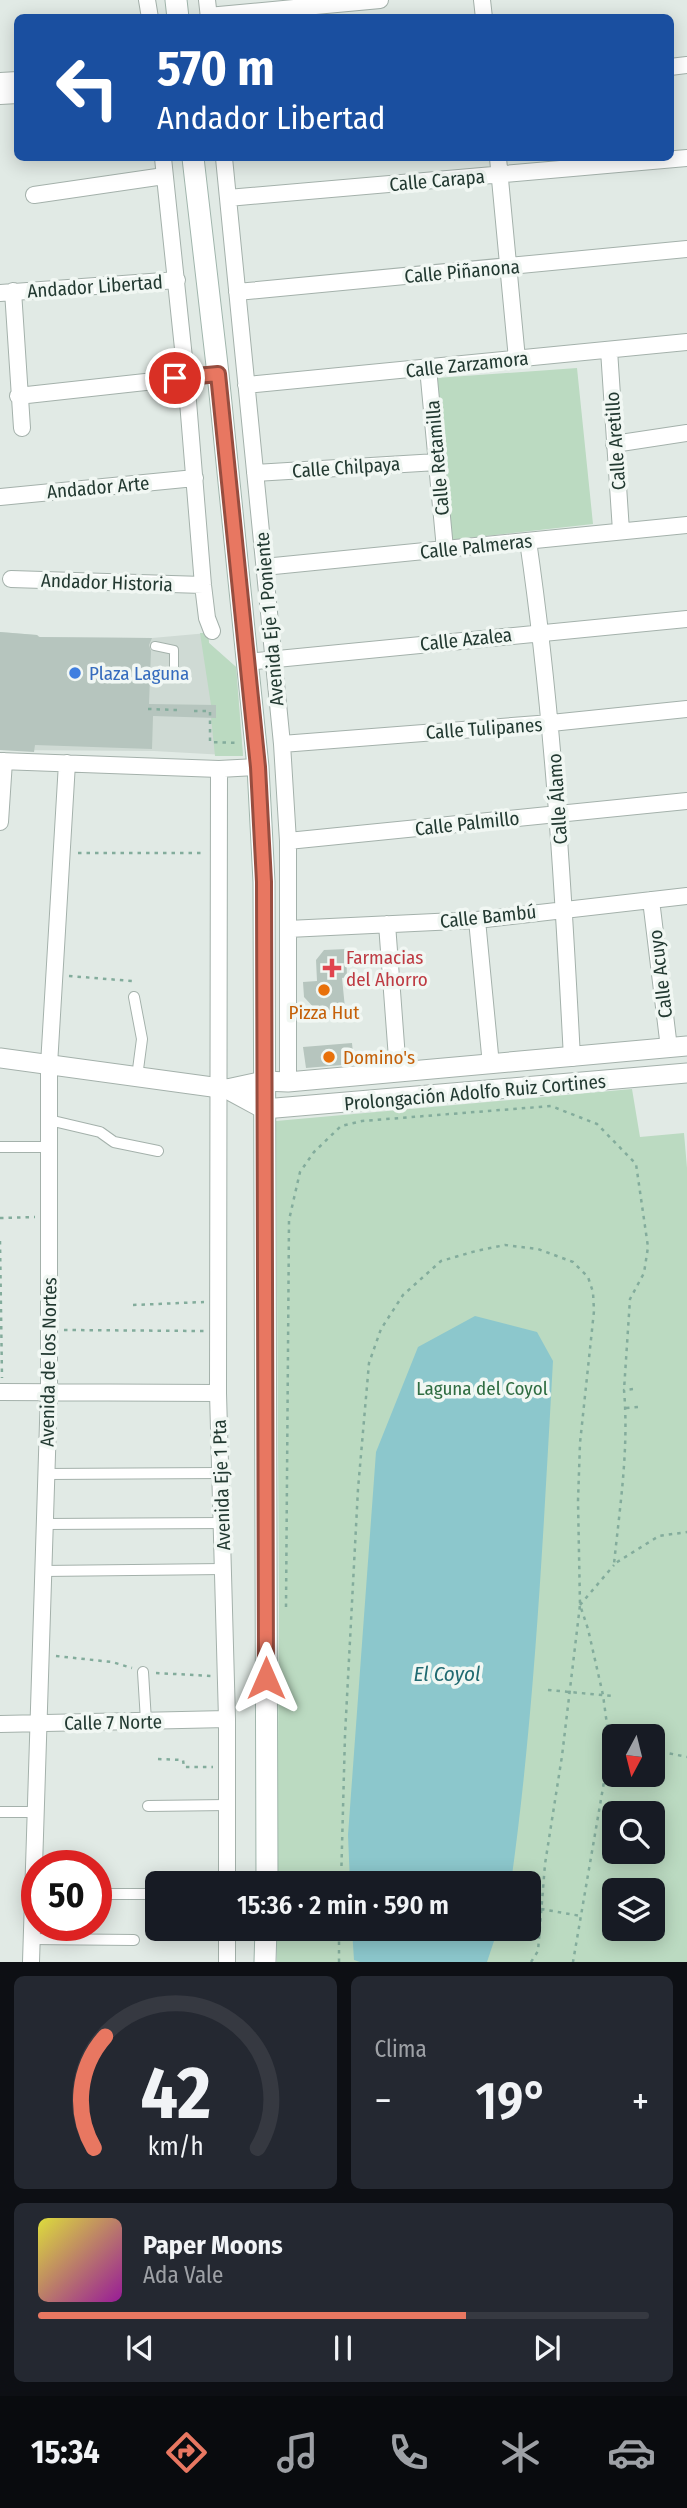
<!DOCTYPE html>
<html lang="es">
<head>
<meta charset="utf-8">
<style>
  body { margin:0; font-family:"Fira Sans Condensed",sans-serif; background:#242831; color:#f1f3f6; height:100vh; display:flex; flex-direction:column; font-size:26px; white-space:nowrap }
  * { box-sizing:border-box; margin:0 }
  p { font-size:23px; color:#9ea1a6 }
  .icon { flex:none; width:38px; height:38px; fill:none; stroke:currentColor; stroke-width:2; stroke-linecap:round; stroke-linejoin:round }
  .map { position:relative; height:1962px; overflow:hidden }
  .sheet { display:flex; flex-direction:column; gap:14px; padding:14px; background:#0d0f14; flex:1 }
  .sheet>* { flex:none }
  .hud { position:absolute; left:14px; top:14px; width:660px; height:147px; border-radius:10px; box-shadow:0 4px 18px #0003; background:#1a4fa0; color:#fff; overflow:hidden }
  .needle { width:46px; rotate:187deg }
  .controls { position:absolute; left:602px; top:1724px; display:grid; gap:14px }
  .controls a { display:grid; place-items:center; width:63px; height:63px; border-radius:10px; background:#171b24; box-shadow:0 4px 18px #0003; font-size:35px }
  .speed { position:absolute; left:21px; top:1850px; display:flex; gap:14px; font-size:35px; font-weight:700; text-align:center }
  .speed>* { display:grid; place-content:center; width:91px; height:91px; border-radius:50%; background:#171b24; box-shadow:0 4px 18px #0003; line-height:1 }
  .speed .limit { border:10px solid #d22; background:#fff; color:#111 }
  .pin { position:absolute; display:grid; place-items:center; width:60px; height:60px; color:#fff; margin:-30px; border:4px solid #fff; border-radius:50%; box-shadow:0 2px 7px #0007 }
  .me { position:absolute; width:77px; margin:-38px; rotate:0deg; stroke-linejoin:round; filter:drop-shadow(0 0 5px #0008) }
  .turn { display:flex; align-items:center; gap:24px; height:147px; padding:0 28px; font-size:32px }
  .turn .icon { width:91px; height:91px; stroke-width:2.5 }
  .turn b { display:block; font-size:49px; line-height:60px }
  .big { font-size:52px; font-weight:600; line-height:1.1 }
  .sheet .widget { flex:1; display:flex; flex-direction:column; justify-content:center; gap:10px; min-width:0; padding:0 24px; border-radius:10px; background:#242831 }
  .sheet .dial { align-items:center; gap:0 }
  .dial svg { height:182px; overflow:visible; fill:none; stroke:#363941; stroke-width:7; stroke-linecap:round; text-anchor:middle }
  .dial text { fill:#f1f3f6; stroke:none }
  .song { display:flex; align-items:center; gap:21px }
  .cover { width:84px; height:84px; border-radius:10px; background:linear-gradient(135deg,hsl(60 70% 55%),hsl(300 70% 35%)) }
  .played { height:7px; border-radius:4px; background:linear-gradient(90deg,#e87761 70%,#363941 70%) }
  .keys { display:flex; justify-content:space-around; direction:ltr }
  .heat { display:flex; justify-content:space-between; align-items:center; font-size:38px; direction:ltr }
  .sheet .tiles { flex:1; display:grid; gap:14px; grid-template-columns:1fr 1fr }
  .widget:last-child { grid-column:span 2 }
  .trip { position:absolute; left:145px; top:1871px; width:396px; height:70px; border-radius:10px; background:#171b24; box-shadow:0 4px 18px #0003; font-weight:600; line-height:70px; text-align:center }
  .tabs { display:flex; height:112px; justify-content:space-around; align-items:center; background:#090b0e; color:#9ea1a6 }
  .tabs .icon { width:49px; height:49px }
  .tabs .active { color:#e87761 }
  .tabs b { font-size:32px; color:#f1f3f6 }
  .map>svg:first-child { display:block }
  .built { fill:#cfdad4 }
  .green { fill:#bbdac1; fill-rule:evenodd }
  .water { fill:#8cc7cc }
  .building { fill:#b6c5be }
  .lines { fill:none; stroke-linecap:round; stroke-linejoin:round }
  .service-casing { stroke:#a4b1ab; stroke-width:10 }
  .pedestrian-casing { stroke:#a4b1ab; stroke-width:12 }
  .minor-casing { stroke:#a4b1ab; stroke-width:18 }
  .tertiary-casing { stroke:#a4b1ab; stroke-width:21 }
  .secondary-casing { stroke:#a0b5ac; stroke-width:23 }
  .path { stroke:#83ac9c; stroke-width:2.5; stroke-dasharray:3.5 5; stroke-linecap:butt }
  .service { stroke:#fff; stroke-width:8 }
  .pedestrian { stroke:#fff; stroke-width:10 }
  .minor { stroke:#fff; stroke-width:16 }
  .tertiary { stroke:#fff; stroke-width:19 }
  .secondary { stroke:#fff; stroke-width:21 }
  .route-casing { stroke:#974d3f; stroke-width:18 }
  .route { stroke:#e87761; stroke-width:12 }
  .shop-dot { fill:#3f7fe0; stroke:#f1f7f3; stroke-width:2.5 }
  .health-dot { fill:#e0444e; stroke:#f1f7f3; stroke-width:2.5 }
  .food-dot { fill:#e8710a; stroke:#f1f7f3; stroke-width:2.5 }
  .labels { text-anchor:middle; stroke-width:7; stroke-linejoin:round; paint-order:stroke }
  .street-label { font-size:19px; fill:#223931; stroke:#f1f7f3 }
  .shop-label { font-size:19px; fill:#366cbe; stroke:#f1f7f3; text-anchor:start }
  .health-label { font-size:19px; fill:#be3a42; stroke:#f1f7f3; text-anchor:start }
  .food-label { font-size:19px; fill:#c56008; stroke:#f1f7f3 }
  .park-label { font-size:19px; fill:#306d42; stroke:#f1f7f3 }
  .water-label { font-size:21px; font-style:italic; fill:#216a71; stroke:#f1f7f3 }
</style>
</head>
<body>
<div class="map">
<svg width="687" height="1962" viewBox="0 0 687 1962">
  <rect width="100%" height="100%" fill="#e1eae5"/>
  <path class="built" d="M0 632 37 635 40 637 152 638 208 633 209 643 236 667 243 756 154 751 0 750Z"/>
  <path class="green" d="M577 368 593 524 450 540 436 378Z
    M200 633H208L209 643 236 667 243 756H215L211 717 216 705H211Z
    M632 1089 640 1137 684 1133 687 1168V1962H277V1929L528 1928V1883H277L279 1608 276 1121ZM614 1736H653V1774H614ZM614 1813H653V1852H614ZM614 1890H653V1928H614Z"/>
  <path class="water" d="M475 1316 537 1332 553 1361C543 1536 535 1710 511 1883H350L348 1835 376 1452 418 1347Z
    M352 1929V1928L498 1929 487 1962H360L354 1960Z"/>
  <path class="building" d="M0 632 37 635 39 637 152 638 149 645 151 651 149 704 216 705V718L153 716 152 749 35 745 34 752 0 750Z
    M346 949 347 977 342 978 345 1008 317 1011 304 997 303 982 317 981 316 960 324 950Z
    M352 1043 354 1064 306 1068 303 1047Z"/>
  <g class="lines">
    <g class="service-casing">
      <path id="service" d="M155 646 174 650V671"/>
    </g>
    <g class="pedestrian-casing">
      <path id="pedestrian" d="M134 997 142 1039 137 1077
        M49 1120 100 1132 114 1142 158 1151
        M0 1147H49
        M46 1474 220 1473
        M45 1524 222 1523
        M43 1571 223 1569
        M143 1672 146 1721
        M148 1806 227 1805
        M0 1812H35
        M96 1894H158
        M31 1939 134 1940"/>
    </g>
    <g class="minor-casing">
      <path id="minor" d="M147 0 150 18
        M207 0 209 18
        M482 0 484 18
        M208 16 380 0
        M670 67 687 65
        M0 81 18 80
        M0 96 18 95
        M163 158 186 377 203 585 207 618 212 631
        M224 158 282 744 288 841V1082
        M498 158 517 359
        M34 195 164 176
        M228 198 687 158
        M13 291 22 428
        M237 292 687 249
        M0 293 177 280
        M609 350 621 531
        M428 368 445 549
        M246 385 687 342
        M18 396 218 374
        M614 444 687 433
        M255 473 437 462
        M0 497 195 478
        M528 541C553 712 563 885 572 1058
        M264 567 687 525
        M11 579 203 585
        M246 662 687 619
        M282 744 551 723 687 709
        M0 761 219 769 258 767
        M219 769 218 1393 227 1719V1883
        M0 822 4 761
        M288 841 687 801
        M651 900 669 1048
        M477 920 491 1065
        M387 924 398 1072
        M288 929 477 920 687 896
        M0 1392 218 1393
        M0 1724 227 1719
        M227 1928V1962
        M31 1962 49 1391V1065L67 763"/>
    </g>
    <g class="tertiary-casing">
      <path id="tertiary" d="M0 1058 227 1089 264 1109 687 1073
        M227 1089 264 1081 288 1082 687 1046"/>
    </g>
    <g class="secondary-casing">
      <path id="secondary" d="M176 0 178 18
        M193 158 218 374 258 767 264 882 267 1883
        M265 1962 266 1928"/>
    </g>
    <path class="path" d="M148 709 177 710
      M194 711H210V742L239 743
      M78 853H205
      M69 976 132 981
      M0 1218 35 1217
      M0 1241 2 1378
      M133 1305 204 1302
      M64 1330 204 1331
      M633 1389 624 1390C629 1449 620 1505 614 1564L659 1536 687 1532
      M626 1408 638 1407
      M580 1605 614 1565
      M286 1607 289 1220 300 1172 314 1152 341 1126 362 1121 551 1106 597 1124 636 1164 648 1247 644 1273 630 1299 624 1390
      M56 1656 112 1662 132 1668
      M156 1673 212 1676
      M548 1690 613 1696
      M653 1750 687 1757
      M158 1759 183 1760 184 1767H213
      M341 1883 345 1735 358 1489 369 1363 381 1329 403 1295 441 1261 476 1251 505 1245 538 1249 573 1262 588 1277 593 1292 594 1311 580 1443 578 1501 580 1605
      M541 1909 581 1916
      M339 1962V1928
      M531 1962 538 1951 545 1864 562 1756 580 1605 588 1629 603 1695 610 1747 573 1962"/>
    <use href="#service" class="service"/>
    <use href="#pedestrian" class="pedestrian"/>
    <use href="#minor" class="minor"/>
    <use href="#tertiary" class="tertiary"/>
    <use href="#secondary" class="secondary"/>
  </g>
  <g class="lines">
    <g class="route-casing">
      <path id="route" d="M175 378 218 374 258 767 264 882 266 1678"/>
    </g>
    <use href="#route" class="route"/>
  </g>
  <circle class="shop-dot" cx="75" cy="673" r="7"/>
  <path class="health-dot" d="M328.5 957.5h7v7h7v7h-7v7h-7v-7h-7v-7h7z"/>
  <g class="food-dot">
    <circle cx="324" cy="990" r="7"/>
    <circle cx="329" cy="1057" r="7"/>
  </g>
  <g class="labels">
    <g class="street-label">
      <text transform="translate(437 180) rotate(-5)" y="7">Calle Carapa</text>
      <text transform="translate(462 271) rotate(-5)" y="7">Calle Piñanona</text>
      <text transform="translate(95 286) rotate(-4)" y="7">Andador Libertad</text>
      <text transform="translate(467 364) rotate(-6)" y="7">Calle Zarzamora</text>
      <text transform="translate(615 441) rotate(-94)" y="7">Calle Aretillo</text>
      <text transform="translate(437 458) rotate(-95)" y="7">Calle Retamilla</text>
      <text transform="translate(346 467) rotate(-4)" y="7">Calle Chilpaya</text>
      <text transform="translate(98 487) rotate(-5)" y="7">Andador Arte</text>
      <text transform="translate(476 546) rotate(-6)" y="7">Calle Palmeras</text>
      <text transform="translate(107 582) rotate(2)" y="7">Andador Historia</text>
      <text transform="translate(269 619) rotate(-95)" y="7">Avenida Eje 1 Poniente</text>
      <text transform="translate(466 639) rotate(-6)" y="7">Calle Azalea</text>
      <text transform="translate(484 728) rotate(-4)" y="7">Calle Tulipanes</text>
      <text transform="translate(557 799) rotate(-94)" y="7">Calle Álamo</text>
      <text transform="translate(467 823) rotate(-6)" y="7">Calle Palmillo</text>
      <text transform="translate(488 916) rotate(-6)" y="7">Calle Bambú</text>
      <text transform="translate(660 974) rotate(-97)" y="7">Calle Acuyo</text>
      <text transform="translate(475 1092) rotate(-5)" y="7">Prolongación Adolfo Ruiz Cortines</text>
      <text transform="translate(48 1362) rotate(-89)" y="7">Avenida de los Nortes</text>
      <text transform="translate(221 1485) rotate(-92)" y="7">Avenida Eje 1 Pta</text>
      <text transform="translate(113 1722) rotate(-1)" y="7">Calle 7 Norte</text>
    </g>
    <g class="shop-label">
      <text x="89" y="680">Plaza Laguna</text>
    </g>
    <g class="health-label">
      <text x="346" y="964">Farmacias<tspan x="346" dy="22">del Ahorro</tspan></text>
    </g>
    <g class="food-label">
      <text x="324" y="1019">Pizza Hut</text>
      <text x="343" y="1064" text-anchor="start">Domino's</text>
    </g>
    <g class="park-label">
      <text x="482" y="1395">Laguna del Coyol</text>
    </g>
    <g class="water-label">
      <text x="447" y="1681">El Coyol</text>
    </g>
  </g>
</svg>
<div class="controls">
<a><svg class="needle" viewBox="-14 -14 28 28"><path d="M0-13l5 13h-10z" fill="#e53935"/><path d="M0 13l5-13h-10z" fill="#9ea1a6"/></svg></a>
<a><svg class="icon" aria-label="search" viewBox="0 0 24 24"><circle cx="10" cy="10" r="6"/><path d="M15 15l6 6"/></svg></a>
<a><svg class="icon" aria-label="layers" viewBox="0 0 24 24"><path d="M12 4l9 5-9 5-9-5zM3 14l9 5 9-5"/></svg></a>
</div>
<div class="speed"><div class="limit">50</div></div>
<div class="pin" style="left:175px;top:378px;background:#d93025"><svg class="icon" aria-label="arrive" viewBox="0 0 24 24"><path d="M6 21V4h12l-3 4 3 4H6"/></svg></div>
<svg class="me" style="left:266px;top:1678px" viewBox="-20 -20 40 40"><path d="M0-17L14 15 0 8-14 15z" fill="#e87761" stroke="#fff" stroke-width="4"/></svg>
<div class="trip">15:36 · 2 min · 590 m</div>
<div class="hud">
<div class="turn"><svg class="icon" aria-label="left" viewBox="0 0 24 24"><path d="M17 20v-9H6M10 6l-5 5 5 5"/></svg><div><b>570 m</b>Andador Libertad</div></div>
</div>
</div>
<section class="sheet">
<div class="tiles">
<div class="widget dial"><svg viewBox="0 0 100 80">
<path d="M14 69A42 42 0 1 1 86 69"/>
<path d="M14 69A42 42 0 0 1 19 20" stroke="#e87761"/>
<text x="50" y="56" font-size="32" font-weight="700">42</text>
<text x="50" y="72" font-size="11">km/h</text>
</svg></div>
<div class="widget"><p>Clima</p>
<div class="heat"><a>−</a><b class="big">19°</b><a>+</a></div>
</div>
<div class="widget">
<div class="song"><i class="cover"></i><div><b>Paper Moons</b><p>Ada Vale</p></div></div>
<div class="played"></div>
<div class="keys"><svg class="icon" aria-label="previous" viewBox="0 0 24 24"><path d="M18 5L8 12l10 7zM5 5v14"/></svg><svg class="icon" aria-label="pause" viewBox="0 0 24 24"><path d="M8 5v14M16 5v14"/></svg><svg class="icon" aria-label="next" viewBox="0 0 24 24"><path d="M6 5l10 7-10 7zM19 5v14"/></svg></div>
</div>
</div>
</section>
<nav class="tabs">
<b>15:34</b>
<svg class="icon active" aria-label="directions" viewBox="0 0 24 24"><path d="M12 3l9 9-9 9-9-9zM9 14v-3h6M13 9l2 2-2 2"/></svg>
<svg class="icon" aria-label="music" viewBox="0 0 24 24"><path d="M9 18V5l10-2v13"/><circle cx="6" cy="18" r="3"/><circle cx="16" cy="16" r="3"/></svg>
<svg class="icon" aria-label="phone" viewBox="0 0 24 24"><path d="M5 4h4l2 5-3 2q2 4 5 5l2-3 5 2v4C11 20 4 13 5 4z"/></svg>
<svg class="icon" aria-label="climate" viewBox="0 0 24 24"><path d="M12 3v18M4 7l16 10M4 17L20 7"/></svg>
<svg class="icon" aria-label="car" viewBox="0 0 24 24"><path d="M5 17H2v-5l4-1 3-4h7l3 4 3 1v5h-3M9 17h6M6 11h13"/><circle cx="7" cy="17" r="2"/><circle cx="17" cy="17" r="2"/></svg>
</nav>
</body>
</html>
